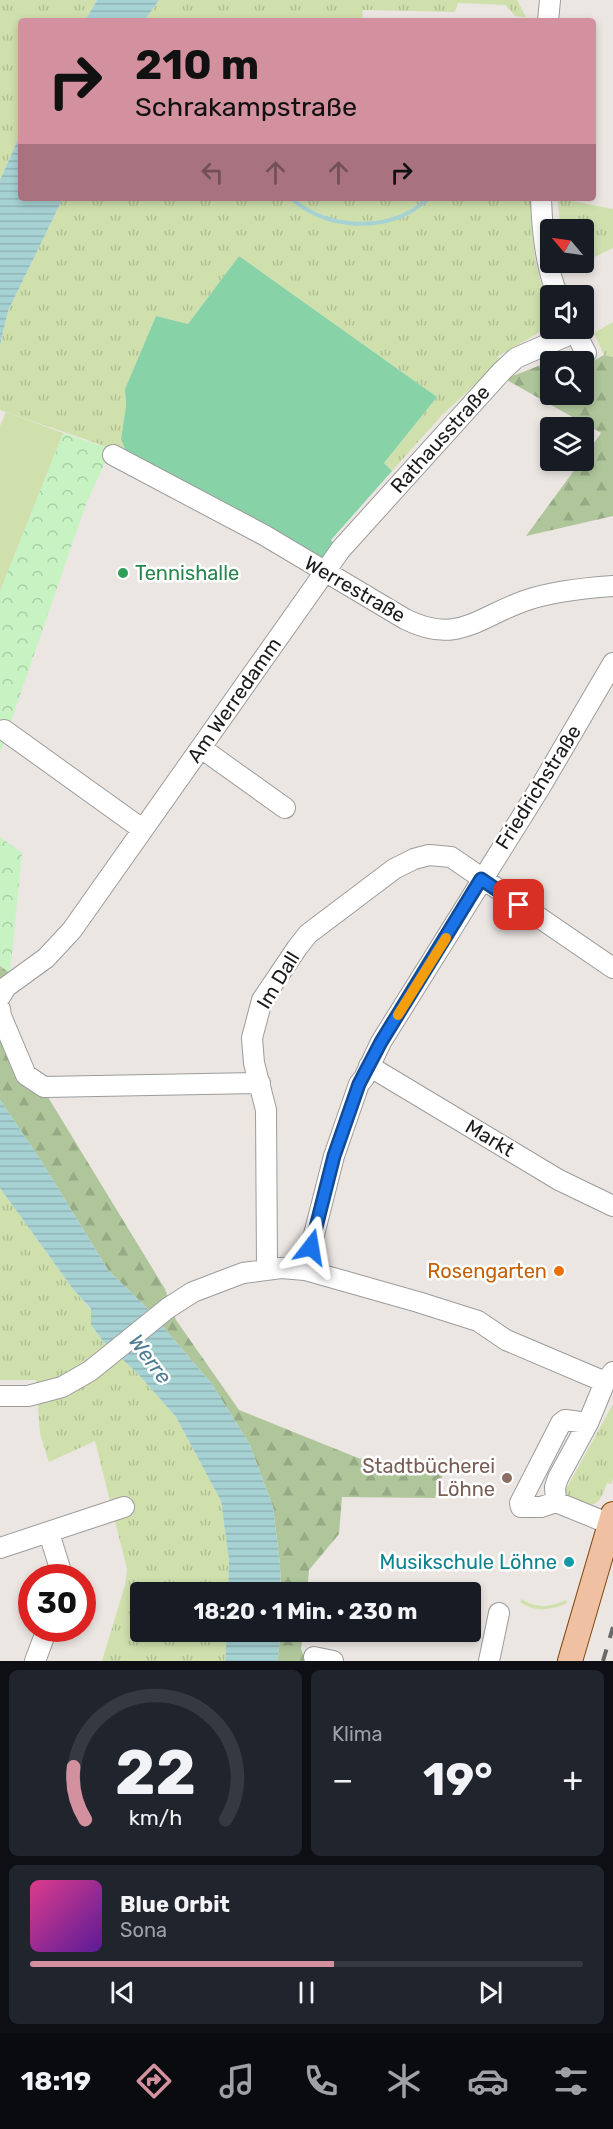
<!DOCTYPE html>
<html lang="de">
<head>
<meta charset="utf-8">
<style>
  body { margin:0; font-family:Rubik,sans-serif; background:#20242c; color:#f1f3f6; height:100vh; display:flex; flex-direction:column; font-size:22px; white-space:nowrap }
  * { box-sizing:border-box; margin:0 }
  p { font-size:20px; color:#9ea1a6 }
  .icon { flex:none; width:33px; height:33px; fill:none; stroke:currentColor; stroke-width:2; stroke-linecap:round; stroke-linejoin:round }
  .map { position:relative; height:1661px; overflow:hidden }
  .details { display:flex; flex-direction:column; gap:9px; padding:9px; background:#0d0f14; flex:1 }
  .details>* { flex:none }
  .hud { position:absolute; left:18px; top:18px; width:578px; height:183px; border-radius:6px; box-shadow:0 3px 9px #0003; background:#d3909e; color:#111; overflow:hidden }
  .needle { width:39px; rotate:299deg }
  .buttons { position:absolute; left:540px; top:219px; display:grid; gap:12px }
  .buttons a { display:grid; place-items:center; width:54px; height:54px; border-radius:6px; background:#171b24; box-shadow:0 3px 9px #0003; font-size:30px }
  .speed { position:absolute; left:18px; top:1564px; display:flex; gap:12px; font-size:30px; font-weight:700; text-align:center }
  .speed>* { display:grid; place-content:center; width:78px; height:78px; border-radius:50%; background:#171b24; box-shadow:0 3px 9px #0003; line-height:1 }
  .speed .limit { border:9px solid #d22; background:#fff; color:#111 }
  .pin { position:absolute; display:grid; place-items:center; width:51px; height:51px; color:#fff; margin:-26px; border-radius:12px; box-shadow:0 3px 9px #0006 }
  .me { position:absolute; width:66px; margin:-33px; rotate:14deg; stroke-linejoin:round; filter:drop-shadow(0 0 4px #0008) }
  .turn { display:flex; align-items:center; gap:21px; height:126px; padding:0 18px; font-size:27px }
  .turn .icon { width:78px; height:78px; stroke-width:2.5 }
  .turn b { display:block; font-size:42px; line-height:51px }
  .lanes { display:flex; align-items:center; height:57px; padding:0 18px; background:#0003; justify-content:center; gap:30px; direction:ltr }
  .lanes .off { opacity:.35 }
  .big { font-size:45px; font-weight:700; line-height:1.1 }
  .details .tile { flex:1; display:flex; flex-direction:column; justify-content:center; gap:9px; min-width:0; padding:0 21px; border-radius:9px; background:#20242c }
  .details .dial { align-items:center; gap:0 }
  .dial svg { height:156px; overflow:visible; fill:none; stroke:#363941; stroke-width:7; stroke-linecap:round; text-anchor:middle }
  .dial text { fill:#f1f3f6; stroke:none }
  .song { display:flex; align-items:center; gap:18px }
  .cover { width:72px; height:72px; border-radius:9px; background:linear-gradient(135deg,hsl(330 70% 55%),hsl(270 70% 35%)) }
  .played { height:6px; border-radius:3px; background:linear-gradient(90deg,#d3909e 55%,#363941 55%) }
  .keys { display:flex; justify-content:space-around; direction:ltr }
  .heat { display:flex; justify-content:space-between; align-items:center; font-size:33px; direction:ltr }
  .details .tiles { flex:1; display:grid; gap:9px; grid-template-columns:1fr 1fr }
  .tile:last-child { grid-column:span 2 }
  .trip { position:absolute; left:130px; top:1582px; width:351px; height:60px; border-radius:6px; background:#171b24; box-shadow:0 3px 9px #0003; font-weight:700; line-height:60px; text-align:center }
  .dock { display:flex; height:96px; justify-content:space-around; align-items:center; background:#090b0e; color:#9ea1a6 }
  .dock .icon { width:42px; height:42px }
  .dock .selected { color:#d3909e }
  .dock b { font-size:27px; color:#f1f3f6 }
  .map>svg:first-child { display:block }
  .grass { fill:url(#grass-tufts) }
  .forest { fill:url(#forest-firs) }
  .park { fill:url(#park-crowns) }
  .garden { fill:#cfe0ad }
  .pitch { fill:#88d2a8 }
  .water { fill:url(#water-rules) }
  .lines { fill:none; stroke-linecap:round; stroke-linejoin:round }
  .stream { stroke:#a7d2d4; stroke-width:4 }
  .minor-casing { stroke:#9c9c9c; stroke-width:22 }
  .major-casing { stroke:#814811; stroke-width:26 }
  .minor { stroke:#fff; stroke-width:20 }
  .major { stroke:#f0c0a2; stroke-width:24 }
  .rail { stroke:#696969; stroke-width:4; stroke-dasharray:12 12; stroke-linecap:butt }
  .route-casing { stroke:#114b97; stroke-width:15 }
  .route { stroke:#1a73e8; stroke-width:10 }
  .slow { stroke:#f59e0b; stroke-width:10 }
  .leisure-dot { fill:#2e9e5b; stroke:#fff; stroke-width:2 }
  .food-dot { fill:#e8710a; stroke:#fff; stroke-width:2 }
  .education-dot { fill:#8d6e63; stroke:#fff; stroke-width:2 }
  .culture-dot { fill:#0f9aa8; stroke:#fff; stroke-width:2 }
  .labels { text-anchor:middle; stroke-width:5; stroke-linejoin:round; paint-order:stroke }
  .street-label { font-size:20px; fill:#1b1b1b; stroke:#fff }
  .leisure-label { font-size:20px; fill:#27864d; stroke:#fff; text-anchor:start }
  .food-label { font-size:20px; fill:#c56008; stroke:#fff; text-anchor:end }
  .education-label { font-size:20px; fill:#785e54; stroke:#fff; text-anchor:end }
  .culture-label { font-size:20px; fill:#0d838f; stroke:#fff; text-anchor:end }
  .water-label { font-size:21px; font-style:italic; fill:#4d7a90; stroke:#fff }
</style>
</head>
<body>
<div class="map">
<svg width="613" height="1661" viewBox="0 0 613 1661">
  <defs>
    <pattern id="grass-tufts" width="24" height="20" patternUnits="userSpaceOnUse" patternTransform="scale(1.5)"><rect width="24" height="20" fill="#cfe0ad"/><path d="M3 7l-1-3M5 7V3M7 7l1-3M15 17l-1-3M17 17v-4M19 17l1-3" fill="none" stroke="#b1c094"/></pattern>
    <pattern id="forest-firs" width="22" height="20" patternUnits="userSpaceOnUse" patternTransform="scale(1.5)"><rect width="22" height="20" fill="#afc69b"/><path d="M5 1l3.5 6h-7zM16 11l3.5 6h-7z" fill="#96aa85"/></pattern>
    <pattern id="park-crowns" width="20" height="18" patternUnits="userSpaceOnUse" patternTransform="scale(1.5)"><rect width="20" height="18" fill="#c7f2c2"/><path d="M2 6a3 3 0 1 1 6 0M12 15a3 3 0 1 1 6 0" fill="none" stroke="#aacfa6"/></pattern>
    <pattern id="water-rules" width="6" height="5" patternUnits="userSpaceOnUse" patternTransform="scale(1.5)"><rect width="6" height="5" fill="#a7d2d4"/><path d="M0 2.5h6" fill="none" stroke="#8fb4b5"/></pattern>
  </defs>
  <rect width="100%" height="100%" fill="#ebe6e2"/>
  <path class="grass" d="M0 0H97L85 21H21V133L0 180Z
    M159 0H517L526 17 515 16 506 5 458 3 455 12 363 10 362 21H144Z
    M63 198H531C531 222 532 244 537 268 541 287 550 306 550 326L497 357 501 360 442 415 392 471 384 463 437 397 239 256 188 324 156 316 125 389 126 406 121 439 129 459 99 444 0 410V345L8 311Z
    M557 198 613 209V248L584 262V230L561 229Z
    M613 322V357L604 355 594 333Z
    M0 1188 73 1289 91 1310V1325L103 1341 139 1375 176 1417 221 1501 229 1560 228 1593H141V1632H227L225 1661H102L125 1585 127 1569 95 1441 49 1462 40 1434 36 1380H0Z
    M613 1404V1479L611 1484 607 1483C598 1510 593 1506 568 1502L565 1491Z
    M522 1599C536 1609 551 1607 566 1600L567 1603C552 1610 535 1613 520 1602Z"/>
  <path class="forest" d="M604 355 613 357V516L526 536 581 461 584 460V457L601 433 505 379 559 358 566 356 578 361 550 362V394H584V364L586 365Z
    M0 966 10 973 3 1012 43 1089 165 1289 176 1320 239 1410 358 1458 444 1472 435 1498 342 1497 339 1534 309 1570 307 1593H281L280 1565 273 1507 249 1443 211 1383 146 1307 108 1270 42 1162 0 1100Z
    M281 1632H303L301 1649 306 1661H277Z"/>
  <path class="park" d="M63 433 111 449 86 504 0 753V591Z
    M0 837 22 853 10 973 0 965Z"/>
  <path class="garden" d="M6 412 63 433 0 591V426Z"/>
  <path class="pitch" d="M239 256 437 397 384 463 392 471 331 540 333 543 320 561 129 459 121 439 126 406 125 389 156 316 188 324Z"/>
  <path class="water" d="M97 0H159L144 21H85Z
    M21 133V198H63L8 311 0 345V180Z
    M0 1100 42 1162 108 1270 146 1307 211 1383 249 1443 273 1507 280 1565 281 1593H228L229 1560 221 1501 176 1417 139 1375 103 1341 91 1325V1309L73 1289 0 1188Z
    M227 1632H281L277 1661H225Z"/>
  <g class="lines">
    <path class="stream" d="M291 198C322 226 373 232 410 212 417 208 423 202 430 198"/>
    <g class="minor-casing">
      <path id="minor" d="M548 21 550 0
        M541 198C542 230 545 266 558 296
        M573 328 586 353
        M113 455 264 535 405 619C458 646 479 616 527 600 554 591 584 588 613 586
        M4 730 142 829
        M201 748 285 808
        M0 997 6 987 46 958 72 930 341 549 502 371 516 358 564 337 573 330
        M0 1009 1 1016 26 1075 44 1087 260 1083
        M369 1066 559 1180 613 1206
        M267 1269 266 1110 254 1063 252 1038 262 1000 297 948 308 934 394 869 414 859 429 855 451 857 613 968
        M305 1270 334 1156 359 1084 364 1078 381 1042 541 786 613 663
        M0 1396H28L62 1387 90 1371 168 1308 193 1292 243 1273 281 1268 305 1270 418 1302 478 1321 506 1340 605 1382
        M588 1423 565 1420 561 1423 520 1503 521 1507H541L556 1502 610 1524
        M556 1502 555 1487 558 1478 588 1423 605 1382 613 1372
        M49 1533 63 1578
        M0 1548 124 1507
        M314 1657 333 1661
        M35 1661 47 1629
        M489 1661 499 1613"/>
    </g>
    <g class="major-casing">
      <path id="major" d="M570 1661 613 1514"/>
    </g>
    <use href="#minor" class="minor"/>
    <use href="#major" class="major"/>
    <path class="rail" d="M603 1661 613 1627"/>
  </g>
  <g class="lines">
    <g class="route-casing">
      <path id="route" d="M311 1247 334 1156 359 1084 381 1042 481 879 519 905"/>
    </g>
    <use href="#route" class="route"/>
    <path class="slow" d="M398 1015 446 938"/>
  </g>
  <circle class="leisure-dot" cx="123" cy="573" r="6"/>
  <circle class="food-dot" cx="559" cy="1271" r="6"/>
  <circle class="education-dot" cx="507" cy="1478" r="6"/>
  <circle class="culture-dot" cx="569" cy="1562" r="6"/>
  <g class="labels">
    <g class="street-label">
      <text transform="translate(440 439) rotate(-48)" y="7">Rathausstraße</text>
      <text transform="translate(355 589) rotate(30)" y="7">Werrestraße</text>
      <text transform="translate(234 700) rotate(-55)" y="7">Am Werredamm</text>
      <text transform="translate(538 787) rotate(-58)" y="7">Friedrichstraße</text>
      <text transform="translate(278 980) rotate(-59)" y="7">Im Dall</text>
      <text transform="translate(490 1138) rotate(31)" y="7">Markt</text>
    </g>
    <g class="leisure-label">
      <text x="135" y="580">Tennishalle</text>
    </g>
    <g class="food-label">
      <text x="547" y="1278">Rosengarten</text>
    </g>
    <g class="education-label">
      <text x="495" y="1473">Stadtbücherei<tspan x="495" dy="23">Löhne</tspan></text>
    </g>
    <g class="culture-label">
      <text x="557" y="1569">Musikschule Löhne</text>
    </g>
    <g class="water-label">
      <text transform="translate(150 1359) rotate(53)" y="7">Werre</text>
    </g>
  </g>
</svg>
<div class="buttons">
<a><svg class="needle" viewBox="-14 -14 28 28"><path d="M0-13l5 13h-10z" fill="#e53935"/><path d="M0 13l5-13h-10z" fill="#9ea1a6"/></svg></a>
<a><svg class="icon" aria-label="sound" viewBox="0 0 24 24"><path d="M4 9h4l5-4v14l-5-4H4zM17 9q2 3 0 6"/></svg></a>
<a><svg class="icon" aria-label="search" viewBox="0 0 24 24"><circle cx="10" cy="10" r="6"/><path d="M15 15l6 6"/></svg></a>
<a><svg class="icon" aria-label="layers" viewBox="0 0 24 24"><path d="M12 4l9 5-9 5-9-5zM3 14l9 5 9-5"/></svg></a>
</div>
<div class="speed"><div class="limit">30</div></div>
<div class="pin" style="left:519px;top:905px;background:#d93025"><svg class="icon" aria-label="arrive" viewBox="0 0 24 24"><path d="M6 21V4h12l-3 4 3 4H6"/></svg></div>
<svg class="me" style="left:311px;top:1247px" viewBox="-20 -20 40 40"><path d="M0-17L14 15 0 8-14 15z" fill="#1a73e8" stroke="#fff" stroke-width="4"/></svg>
<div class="trip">18:20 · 1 Min. · 230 m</div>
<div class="hud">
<div class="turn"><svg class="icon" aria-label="right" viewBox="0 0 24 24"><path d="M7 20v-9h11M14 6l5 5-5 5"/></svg><div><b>210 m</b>Schrakampstraße</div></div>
<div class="lanes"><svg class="icon off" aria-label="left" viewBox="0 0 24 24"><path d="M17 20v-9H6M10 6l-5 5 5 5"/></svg><svg class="icon off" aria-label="ahead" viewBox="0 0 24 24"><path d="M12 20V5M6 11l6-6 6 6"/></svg><svg class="icon off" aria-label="ahead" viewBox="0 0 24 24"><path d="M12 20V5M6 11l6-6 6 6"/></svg><svg class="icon" aria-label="right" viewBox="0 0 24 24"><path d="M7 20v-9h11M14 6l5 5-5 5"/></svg></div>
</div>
</div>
<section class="details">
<div class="tiles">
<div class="tile dial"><svg viewBox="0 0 100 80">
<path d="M14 69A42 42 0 1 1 86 69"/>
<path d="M14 69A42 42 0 0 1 8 42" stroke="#d3909e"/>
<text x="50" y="56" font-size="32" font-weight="700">22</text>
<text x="50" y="72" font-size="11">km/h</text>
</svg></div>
<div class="tile"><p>Klima</p>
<div class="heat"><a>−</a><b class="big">19°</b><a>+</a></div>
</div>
<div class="tile">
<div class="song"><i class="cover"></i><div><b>Blue Orbit</b><p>Sona</p></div></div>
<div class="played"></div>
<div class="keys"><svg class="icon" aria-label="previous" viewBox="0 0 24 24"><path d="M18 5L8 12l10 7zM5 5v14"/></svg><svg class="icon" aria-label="pause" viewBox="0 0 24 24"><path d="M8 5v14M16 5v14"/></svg><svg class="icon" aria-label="next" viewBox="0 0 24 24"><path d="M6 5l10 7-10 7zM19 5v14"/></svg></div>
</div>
</div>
</section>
<nav class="dock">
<b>18:19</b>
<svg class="icon selected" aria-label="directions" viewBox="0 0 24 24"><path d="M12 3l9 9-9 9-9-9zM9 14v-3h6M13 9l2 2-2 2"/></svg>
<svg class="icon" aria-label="music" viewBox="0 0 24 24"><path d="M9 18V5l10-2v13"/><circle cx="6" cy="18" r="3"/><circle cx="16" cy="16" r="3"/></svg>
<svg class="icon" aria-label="phone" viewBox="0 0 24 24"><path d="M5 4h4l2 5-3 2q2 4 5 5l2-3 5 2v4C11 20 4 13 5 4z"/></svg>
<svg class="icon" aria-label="climate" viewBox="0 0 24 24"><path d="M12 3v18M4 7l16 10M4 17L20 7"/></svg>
<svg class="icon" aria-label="car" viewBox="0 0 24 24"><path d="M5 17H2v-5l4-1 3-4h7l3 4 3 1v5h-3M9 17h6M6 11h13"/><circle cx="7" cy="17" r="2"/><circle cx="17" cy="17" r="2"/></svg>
<svg class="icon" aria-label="filters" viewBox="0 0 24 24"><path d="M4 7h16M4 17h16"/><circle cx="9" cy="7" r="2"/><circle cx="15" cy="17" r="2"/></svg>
</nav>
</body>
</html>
